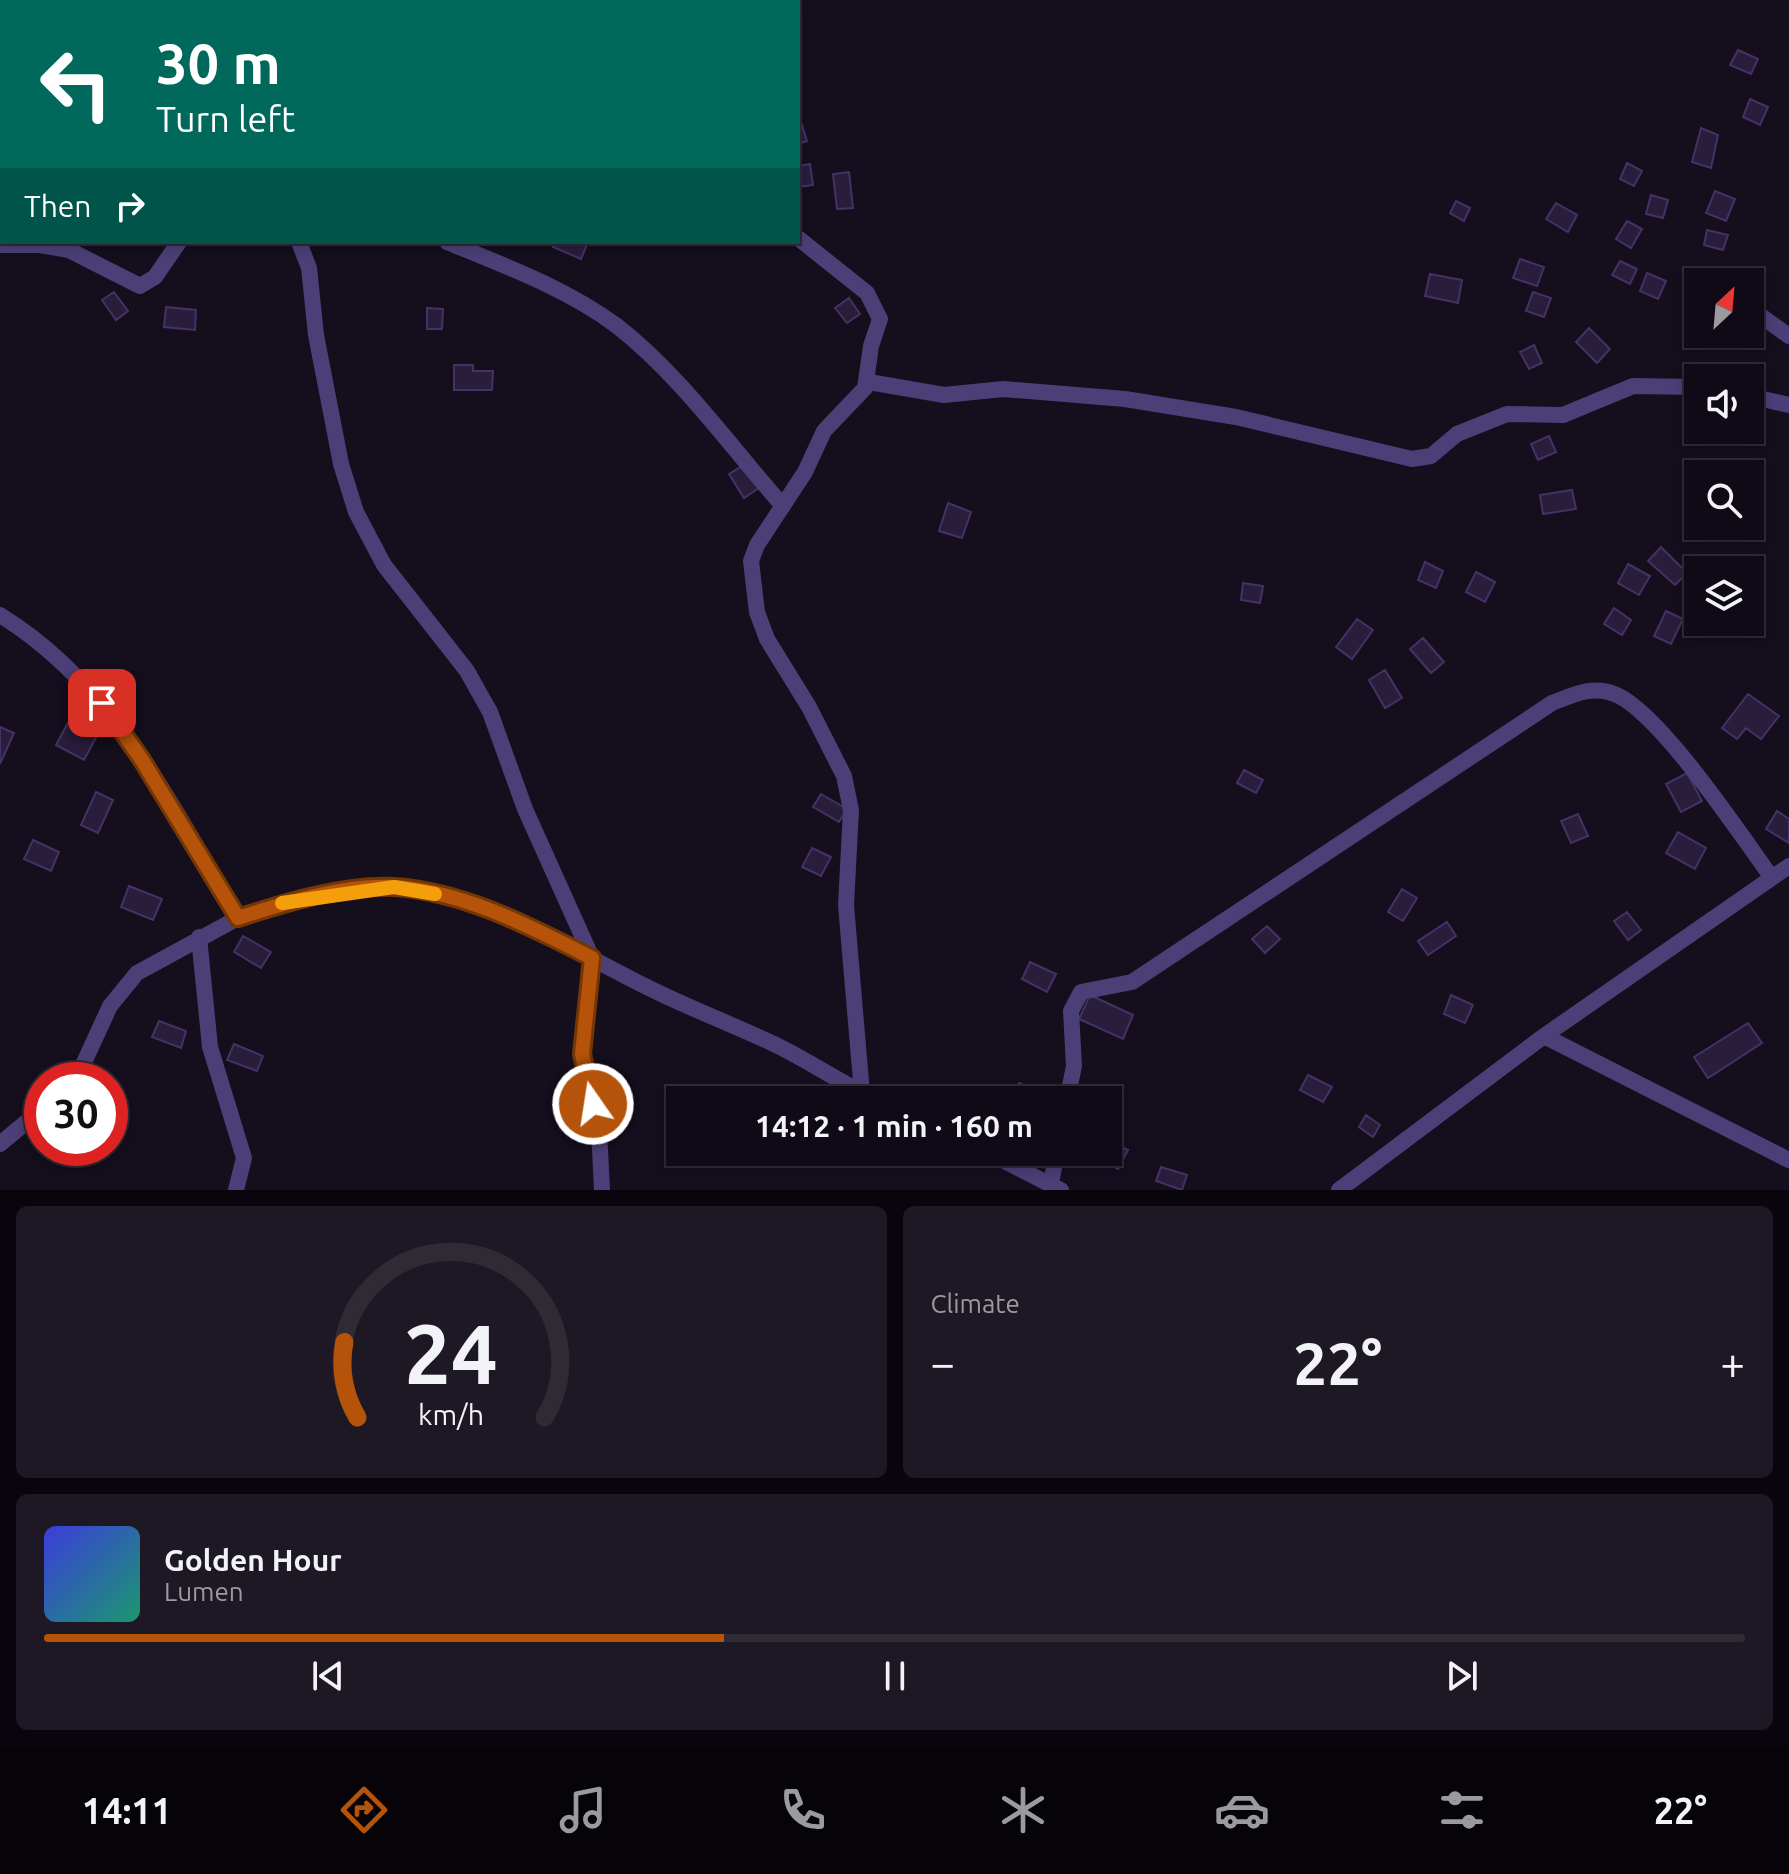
<!DOCTYPE html>
<html lang="en">
<head>
<meta charset="utf-8">
<style>
  body { margin:0; font-family:Ubuntu,sans-serif; background:#1d1823; color:#f1f3f6; height:100vh; display:flex; flex-direction:column; font-size:30px; white-space:nowrap }
  * { box-sizing:border-box; margin:0 }
  p { font-size:26px; color:#9b9aa1 }
  .icon { flex:none; width:44px; height:44px; fill:none; stroke:currentColor; stroke-width:2; stroke-linecap:round; stroke-linejoin:round }
  .map { position:relative; height:1190px; overflow:hidden }
  .side { display:flex; flex-direction:column; gap:16px; padding:16px; background:#08060c; flex:1 }
  .side>* { flex:none }
  .guide { position:absolute; left:0px; top:0px; width:800px; height:244px; box-shadow:0 4px 12px #0003,0 0 0 2px #2f2b35; background:#00695c; color:#fff; overflow:hidden }
  .needle { width:52px; rotate:26deg }
  .fabs { position:absolute; left:1684px; top:268px; display:grid; gap:16px }
  .fabs a { display:grid; place-items:center; width:80px; height:80px; border-radius:0px; background:#0f0a16; box-shadow:0 4px 12px #0003,0 0 0 2px #2f2b35; font-size:40px }
  .speed { position:absolute; left:24px; top:1062px; display:flex; gap:16px; font-size:40px; font-weight:700; text-align:center }
  .speed>* { display:grid; place-content:center; width:104px; height:104px; border-radius:50%; background:#0f0a16; box-shadow:0 4px 12px #0003,0 0 0 2px #2f2b35; line-height:1 }
  .speed .limit { border:12px solid #d22; background:#fff; color:#111 }
  .pin { position:absolute; display:grid; place-items:center; width:68px; height:68px; color:#fff; margin:-34px; border-radius:16px; box-shadow:0 4px 12px #0006 }
  .me { position:absolute; width:88px; margin:-44px; rotate:347deg; stroke-linejoin:round; filter:drop-shadow(0 0 6px #0008) }
  .turn { display:flex; align-items:center; gap:28px; height:168px; padding:0 24px; font-size:36px }
  .turn .icon { width:104px; height:104px; stroke-width:2.5 }
  .turn b { display:block; font-size:56px; line-height:68px }
  .then { display:flex; align-items:center; height:76px; padding:0 24px; background:#0003; gap:16px; font-size:30px }
  .big { font-size:60px; font-weight:600; line-height:1.1 }
  .side .widget { flex:1; display:flex; flex-direction:column; justify-content:center; gap:12px; min-width:0; padding:0 28px; border-radius:12px; background:#1d1823 }
  .side .dial { align-items:center; gap:0 }
  .dial svg { height:208px; overflow:visible; fill:none; stroke:#2f2b35; stroke-width:7; stroke-linecap:round; text-anchor:middle }
  .dial text { fill:#f1f3f6; stroke:none }
  .song { display:flex; align-items:center; gap:24px }
  .cover { width:96px; height:96px; border-radius:12px; background:linear-gradient(135deg,hsl(240 70% 55%),hsl(160 70% 35%)) }
  .played { height:8px; border-radius:4px; background:linear-gradient(90deg,#b45309 40%,#2f2b35 40%) }
  .keys { display:flex; justify-content:space-around; direction:ltr }
  .heat { display:flex; justify-content:space-between; align-items:center; font-size:44px; direction:ltr }
  .side .tiles { flex:1; display:grid; gap:16px; grid-template-columns:1fr 1fr }
  .widget:last-child { grid-column:span 2 }
  .trip { position:absolute; left:666px; top:1086px; width:456px; height:80px; border-radius:0px; background:#0f0a16; box-shadow:0 4px 12px #0003,0 0 0 2px #2f2b35; font-weight:600; line-height:80px; text-align:center }
  .tabs { display:flex; height:128px; justify-content:space-around; align-items:center; background:#060409; color:#9b9aa1 }
  .tabs .icon { width:56px; height:56px }
  .tabs .current { color:#b45309 }
  .tabs b { font-size:36px; color:#f1f3f6 }
  .map>svg:first-child { display:block }
  .building { fill:#291d3c; stroke:#453265; stroke-width:2 }
  .lines { fill:none; stroke-linecap:round; stroke-linejoin:round }
  .minor { stroke:#4b3f77; stroke-width:16 }
  .route-casing { stroke:#753606; stroke-width:20 }
  .route { stroke:#b45309; stroke-width:14 }
  .slow { stroke:#f59e0b; stroke-width:14 }
</style>
</head>
<body>
<div class="map">
<svg width="1789" height="1190" viewBox="0 0 1789 1190">
  <rect width="100%" height="100%" fill="#140e1d"/>
  <path class="building" d="M1738 50 1758 59 1751 74 1730 65Z
    M1750 99 1768 107 1760 125 1743 117Z
    M801 122 807 141 798 144V123Z
    M1701 128 1718 135 1711 168 1692 162Z
    M1627 163 1642 171 1634 186 1620 179Z
    M810 164 813 185 798 187V166Z
    M849 172 853 208 837 209 833 174Z
    M1715 191 1735 199 1726 221 1706 213Z
    M1651 195 1668 200 1663 218 1646 214Z
    M1456 201 1470 208 1464 221 1450 213Z
    M1556 203 1577 215 1568 232 1546 219Z
    M1627 221 1642 229 1631 248 1616 239Z
    M1707 230 1728 235 1723 250 1704 245Z
    M555 242H588L581 259 553 247Z
    M1520 259 1544 267 1537 286 1513 278Z
    M1620 261 1637 269 1630 284 1612 275Z
    M1647 273 1666 281 1658 299 1640 291Z
    M1430 274 1462 280 1458 303 1425 296Z
    M114 292 128 311 116 320 102 300Z
    M1533 292 1551 298 1544 317 1526 311Z
    M849 298 860 314 847 323 835 308Z
    M166 307 196 310 195 330 164 327Z
    M427 308 443 309 442 329H427Z
    M1589 328 1610 349 1597 363 1576 342Z
    M1534 345 1542 363 1529 369 1520 352Z
    M454 365H473V371H493L492 390H454Z
    M1549 436 1556 452 1538 460 1531 444Z
    M745 464 759 488 744 498 729 474Z
    M1572 490 1576 509 1543 514 1540 495Z
    M948 503 971 512 962 538 939 531Z
    M1661 547 1687 573 1675 585 1648 561Z
    M1425 562 1443 571 1436 588 1418 580Z
    M1628 564 1650 576 1639 595 1618 583Z
    M1476 572 1495 582 1485 602 1466 592Z
    M1243 583 1263 586 1260 603 1241 600Z
    M1614 608 1631 620 1622 635 1604 624Z
    M1666 611 1683 619 1671 644 1654 636Z
    M1357 619 1373 630 1352 659 1336 647Z
    M1423 638 1444 662 1431 673 1410 649Z
    M1385 670 1402 698 1385 708 1369 680Z
    M1748 694 1779 716 1761 739 1746 728 1737 739 1722 728Z
    M71 717 99 732 84 760 56 745Z
    M0 727 14 733 0 764Z
    M1244 770 1263 780 1256 793 1237 783Z
    M1687 773 1702 801 1681 812 1666 784Z
    M96 792 113 800 98 833 81 825Z
    M821 794 847 809 839 822 813 807Z
    M1777 811 1789 819V843L1766 829Z
    M1578 814 1588 836 1571 843 1561 821Z
    M1678 832 1706 848 1695 869 1666 853Z
    M33 840 59 852 51 871 24 859Z
    M812 848 831 857 821 876 802 867Z
    M129 886 162 899 153 920 121 907Z
    M1402 889 1417 898 1403 921 1388 912Z
    M1627 912 1641 930 1628 940 1614 921Z
    M1447 922 1456 936 1428 955 1418 941Z
    M1267 926 1280 939 1265 953 1252 939Z
    M243 936 271 952 261 968 234 952Z
    M1030 962 1056 974 1047 992 1022 979Z
    M1090 995 1133 1015 1123 1039 1079 1019Z
    M1451 995 1473 1005 1465 1023 1444 1014Z
    M159 1021 186 1031 181 1048 152 1037Z
    M1748 1023 1762 1043 1708 1078 1694 1057Z
    M234 1044 263 1056 257 1071 227 1060Z
    M1308 1075 1332 1087 1323 1102 1300 1090Z
    M1019 1083 1045 1096 1043 1100H1021L1012 1095Z
    M1366 1115 1380 1125 1373 1137 1359 1127Z
    M1113 1143 1128 1150 1118 1169 1104 1161Z
    M1161 1167 1187 1175 1182 1190 1156 1181Z"/>
  <g class="lines">
    <path class="minor" d="M798 238 867 293 880 319 871 346 865 388 824 431 805 472 757 545 751 561 757 612 767 639 809 707 844 776 851 810 846 905 862 1093
      M299 242 309 268 316 335 341 464 356 512 384 565 467 671 490 712 525 809 592 958 582 1054 599 1129 602 1190
      M447 242C505 266 566 288 617 326 680 375 730 446 783 506
      M2 245H40L69 250 140 286 155 277 179 242
      M1750 308 1789 336
      M869 382 944 395 1003 389 1125 399 1236 417 1412 459 1431 456 1457 434 1507 414 1563 415 1633 386 1698 387
      M1750 396 1789 405
      M0 615C113 684 173 808 238 918 287 902 339 888 392 887 473 886 577 953 649 988 691 1009 734 1025 776 1045 811 1062 842 1084 877 1100
      M199 937 210 1047 244 1158 236 1190
      M1544 1036 1789 1160
      M76 1080 110 1006 137 973 238 918
      M1067 1100 1074 1066 1071 1011 1081 992 1132 982 1552 703C1573 695 1593 684 1617 695 1662 716 1741 835 1772 878
      M0 1144 42 1109
      M987 1152 1061 1190
      M1051 1183 1057 1152
      M1339 1190 1544 1036 1789 866"/>
  </g>
  <g class="lines">
    <g class="route-casing">
      <path id="route" d="M102 703 142 760 238 918C284 903 346 884 395 887 465 892 531 927 592 958L582 1054 593 1104"/>
    </g>
    <use href="#route" class="route"/>
    <path class="slow" d="M282 903 394 887 435 894"/>
  </g>
</svg>
<div class="fabs">
<a><svg class="needle" viewBox="-14 -14 28 28"><path d="M0-13l5 13h-10z" fill="#e53935"/><path d="M0 13l5-13h-10z" fill="#9b9aa1"/></svg></a>
<a><svg class="icon" aria-label="sound" viewBox="0 0 24 24"><path d="M4 9h4l5-4v14l-5-4H4zM17 9q2 3 0 6"/></svg></a>
<a><svg class="icon" aria-label="search" viewBox="0 0 24 24"><circle cx="10" cy="10" r="6"/><path d="M15 15l6 6"/></svg></a>
<a><svg class="icon" aria-label="layers" viewBox="0 0 24 24"><path d="M12 4l9 5-9 5-9-5zM3 14l9 5 9-5"/></svg></a>
</div>
<div class="speed"><div class="limit">30</div></div>
<div class="pin" style="left:102px;top:703px;background:#d93025"><svg class="icon" aria-label="arrive" viewBox="0 0 24 24"><path d="M6 21V4h12l-3 4 3 4H6"/></svg></div>
<svg class="me" style="left:593px;top:1104px" viewBox="-20 -20 40 40"><circle r="17" fill="#b45309" stroke="#fff" stroke-width="3"/><path d="M0-11L8 9 0 5-8 9z" fill="#fff"/></svg>
<div class="trip">14:12 · 1 min · 160 m</div>
<div class="guide">
<div class="turn"><svg class="icon" aria-label="left" viewBox="0 0 24 24"><path d="M17 20v-9H6M10 6l-5 5 5 5"/></svg><div><b>30 m</b>Turn left</div></div>
<div class="then">Then<svg class="icon" aria-label="right" viewBox="0 0 24 24"><path d="M7 20v-9h11M14 6l5 5-5 5"/></svg></div>
</div>
</div>
<section class="side">
<div class="tiles">
<div class="widget dial"><svg viewBox="0 0 100 80">
<path d="M14 69A42 42 0 1 1 86 69"/>
<path d="M14 69A42 42 0 0 1 9 40" stroke="#b45309"/>
<text x="50" y="56" font-size="32" font-weight="700">24</text>
<text x="50" y="72" font-size="11">km/h</text>
</svg></div>
<div class="widget"><p>Climate</p>
<div class="heat"><a>−</a><b class="big">22°</b><a>+</a></div>
</div>
<div class="widget">
<div class="song"><i class="cover"></i><div><b>Golden Hour</b><p>Lumen</p></div></div>
<div class="played"></div>
<div class="keys"><svg class="icon" aria-label="previous" viewBox="0 0 24 24"><path d="M18 5L8 12l10 7zM5 5v14"/></svg><svg class="icon" aria-label="pause" viewBox="0 0 24 24"><path d="M8 5v14M16 5v14"/></svg><svg class="icon" aria-label="next" viewBox="0 0 24 24"><path d="M6 5l10 7-10 7zM19 5v14"/></svg></div>
</div>
</div>
</section>
<nav class="tabs">
<b>14:11</b>
<svg class="icon current" aria-label="directions" viewBox="0 0 24 24"><path d="M12 3l9 9-9 9-9-9zM9 14v-3h6M13 9l2 2-2 2"/></svg>
<svg class="icon" aria-label="music" viewBox="0 0 24 24"><path d="M9 18V5l10-2v13"/><circle cx="6" cy="18" r="3"/><circle cx="16" cy="16" r="3"/></svg>
<svg class="icon" aria-label="phone" viewBox="0 0 24 24"><path d="M5 4h4l2 5-3 2q2 4 5 5l2-3 5 2v4C11 20 4 13 5 4z"/></svg>
<svg class="icon" aria-label="climate" viewBox="0 0 24 24"><path d="M12 3v18M4 7l16 10M4 17L20 7"/></svg>
<svg class="icon" aria-label="car" viewBox="0 0 24 24"><path d="M5 17H2v-5l4-1 3-4h7l3 4 3 1v5h-3M9 17h6M6 11h13"/><circle cx="7" cy="17" r="2"/><circle cx="17" cy="17" r="2"/></svg>
<svg class="icon" aria-label="filters" viewBox="0 0 24 24"><path d="M4 7h16M4 17h16"/><circle cx="9" cy="7" r="2"/><circle cx="15" cy="17" r="2"/></svg>
<b>22°</b>
</nav>
</body>
</html>
